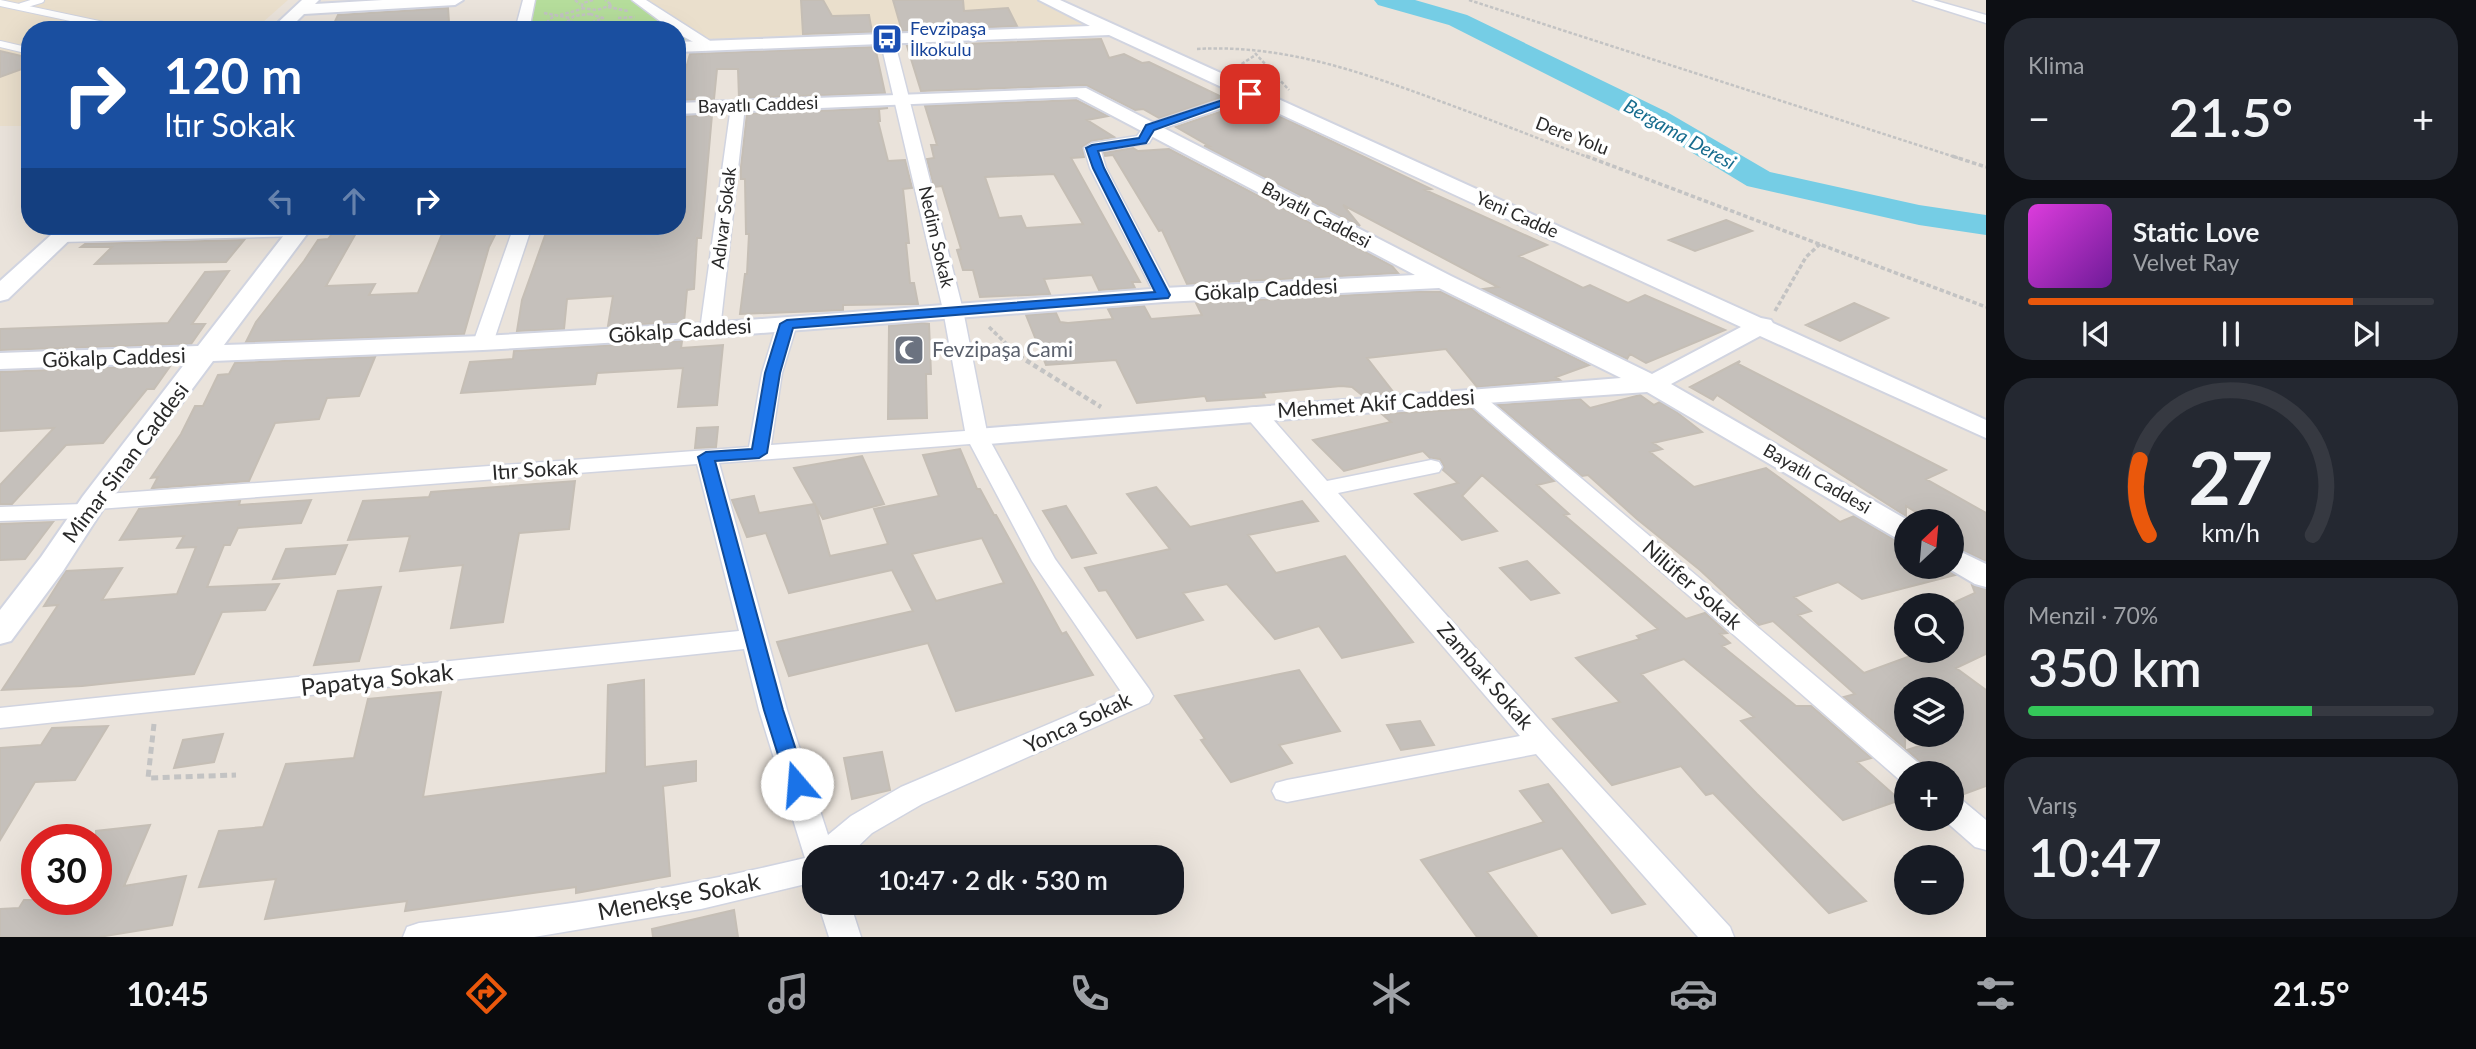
<!DOCTYPE html>
<html lang="tr">
<head>
<meta charset="utf-8">
<style>
  body { margin:0; font-family:Lato,sans-serif; background:#242831; color:#f1f3f6; height:100vh; display:flex; flex-direction:column; font-size:26px; white-space:nowrap }
  * { box-sizing:border-box; margin:0 }
  p { font-size:23px; color:#9ea1a6 }
  .icon { flex:none; width:38px; height:38px; fill:none; stroke:currentColor; stroke-width:2; stroke-linecap:round; stroke-linejoin:round }
  .map { position:relative; flex:1; overflow:hidden }
  .panel { display:flex; flex-direction:column; gap:18px; padding:18px; background:#0d0f14; width:490px }
  .panel>* { flex:none }
  .banner { position:absolute; left:21px; top:21px; width:665px; height:214px; border-radius:28px; box-shadow:0 7px 28px #0002; background:#1a4fa0; color:#fff; overflow:hidden }
  .needle { width:46px; rotate:26deg }
  .buttons { position:absolute; left:1894px; top:509px; display:grid; gap:14px }
  .buttons a { display:grid; place-items:center; width:70px; height:70px; border-radius:50%; background:#171b24; box-shadow:0 7px 28px #0002; font-size:35px }
  .speed { position:absolute; left:21px; top:824px; display:flex; gap:14px; font-size:35px; font-weight:700; text-align:center }
  .speed>* { display:grid; place-content:center; width:91px; height:91px; border-radius:50%; background:#171b24; box-shadow:0 7px 28px #0002; line-height:1 }
  .speed .limit { border:10px solid #d22; background:#fff; color:#111 }
  .pin { position:absolute; display:grid; place-items:center; width:60px; height:60px; color:#fff; margin:-30px; border-radius:14px; box-shadow:0 4px 10px #0006 }
  .me { position:absolute; width:77px; margin:-38px; rotate:342deg; stroke-linejoin:round; filter:drop-shadow(0 0 5px #0008) }
  .turn { display:flex; align-items:center; gap:24px; height:147px; padding:0 28px; font-size:32px }
  .turn .icon { width:91px; height:91px; stroke-width:2.5 }
  .turn b { display:block; font-size:49px; line-height:60px }
  .lanes { display:flex; align-items:center; height:66px; padding:0 28px; background:#0003; justify-content:center; gap:35px; direction:ltr }
  .lanes .off { opacity:.35 }
  .big { font-size:52px; font-weight:600; line-height:1.1 }
  .panel .card { flex:1; display:flex; flex-direction:column; justify-content:center; gap:10px; min-width:0; padding:0 24px; border-radius:28px; background:#242831 }
  .panel .dial { align-items:center; gap:0 }
  .dial svg { height:182px; overflow:visible; fill:none; stroke:#363941; stroke-width:7; stroke-linecap:round; text-anchor:middle }
  .dial text { fill:#f1f3f6; stroke:none }
  .song { display:flex; align-items:center; gap:21px }
  .cover { width:84px; height:84px; border-radius:10px; background:linear-gradient(135deg,hsl(300 70% 55%),hsl(280 70% 35%)) }
  .played { height:7px; border-radius:4px; background:linear-gradient(90deg,#ea580c 80%,#363941 80%) }
  .keys { display:flex; justify-content:space-around; direction:ltr }
  .heat { display:flex; justify-content:space-between; align-items:center; font-size:38px; direction:ltr }
  .charge { height:10px; border-radius:5px; background:linear-gradient(90deg,#34c759 70%,#363941 0) }
  .trip { position:absolute; left:802px; top:845px; width:382px; height:70px; border-radius:28px; background:#171b24; box-shadow:0 7px 28px #0002; font-weight:600; line-height:70px; text-align:center }
  .tab-bar { display:flex; height:112px; justify-content:space-around; align-items:center; background:#090b0e; color:#9ea1a6 }
  .tab-bar .icon { width:49px; height:49px }
  .tab-bar .selected { color:#ea580c }
  .tab-bar b { font-size:32px; color:#f1f3f6 }
  main { display:flex; flex:1; min-height:0 }
  .map>svg:first-child { display:block }
  .education { fill:#eadfcc }
  .green { fill:#b5dd9b }
  .lines { fill:none; stroke-linecap:round; stroke-linejoin:round }
  .river { fill:#75cde5; fill-rule:evenodd }
  .building { fill:#c5c0bb; stroke:#c5beb5; stroke-width:2; fill-rule:evenodd }
  .service-casing { stroke:#d1d4e0; stroke-width:8 }
  .minor-casing { stroke:#d1d4e0; stroke-width:3 }
  .tertiary-casing { stroke:#d1d4e0; stroke-width:4 }
  .path-far3 { stroke:#c3c3c3; stroke-width:2.5; stroke-dasharray:3.5 2; stroke-linecap:butt }
  .path-far2 { stroke:#c3c3c3; stroke-width:3.5; stroke-dasharray:4.5 2.5; stroke-linecap:butt }
  .path-far1 { stroke:#c3c3c3; stroke-width:4.5; stroke-dasharray:5 3.5; stroke-linecap:butt }
  .path { stroke:#c3c3c3; stroke-width:5; stroke-dasharray:7 4.5; stroke-linecap:butt }
  .service { stroke:#fff; stroke-width:6 }
  .minor { fill:#fff; fill-rule:evenodd }
  .tertiary { fill:#fff; fill-rule:evenodd }
  .route { fill:#1a73e8; stroke:#114b97; stroke-width:2 }
  .labels { text-anchor:middle; stroke-width:7; stroke-linejoin:round; paint-order:stroke }
  .far-transit-label { font-size:18px; fill:#164399; stroke:#fff; text-anchor:start }
  .far-street-label { font-size:18px; fill:#292929; stroke:#fff }
  .far-water-label { font-size:19px; font-style:italic; fill:#176c8e; stroke:#fff }
  .street-label { font-size:21px; fill:#292929; stroke:#fff }
  .worship-label { font-size:21px; fill:#5b616d; stroke:#fff; text-anchor:start }
  .near-street-label { font-size:24px; fill:#292929; stroke:#fff }
</style>
</head>
<body>
<main>
<div class="map">
<svg width="1986" height="937" viewBox="0 0 1986 937">
  <rect width="100%" height="100%" fill="#eae3db"/>
  <path class="education" d="M0 0H288L254 30H30V126H0Z
    M638 0H1047L1112 30 711 46Z"/>
  <path class="green" d="M529 0H638L711 46 677 47V30H522Z"/>
  <g class="lines">
    <path class="river" d="M1374 0H1415L1467 15 1667 112 1770 172 1919 205 1986 215V235L1919 225 1747 186 1645 124 1449 25 1378 5Z"/>
  </g>
  <path class="building" d="M801 0H823L832 16 869 15 872 32 803 34Z
    M893 0H963L964 11 1008 8 1017 26 902 31Z
    M448 8 449 22 331 30 338 15Z
    M1101 39 1109 58 1124 54 1142 63 1149 62 1222 97 1159 118 1143 109 1135 110 1086 85 921 91 907 46Z
    M875 47 885 93 739 98 738 69H717L714 99 677 100 690 54Z
    M0 51 30 58V66L0 77Z
    M1076 100 1108 116 1087 120 1114 137 1091 141 1082 147 1084 157 1071 158 1140 282H1132L1135 288 1099 290 1092 275 1044 279 1050 294 980 297 973 270H963L957 250 961 249 942 186 934 187 927 159 934 158 931 145H937L925 106ZM1054 174 1083 224 1026 228 1021 216 999 218 985 177Z
    M1240 105 1266 117 1275 114 1431 189 1425 190 1547 245 1519 256 1583 288 1590 285 1628 303 1645 295 1725 330 1646 363 1630 354 1627 359 1483 289 1498 287 1343 205 1360 226 1204 146H1209L1176 127Z
    M888 108 879 109 880 121H878L888 161 905 160 912 188 903 189 909 243H906L910 283H914L918 304 843 305V310L740 314 745 274H747L749 234H746L745 179H741V167L747 114Z
    M712 115 701 238H697L694 289 687 290 684 322 608 326 613 296 567 299 564 329 517 331 522 300 547 230 677 226V117Z
    M1133 148 1138 151 1169 149 1392 266 1398 273 1187 284 1162 230 1159 231 1113 155 1105 156 1104 153Z
    M1726 220 1752 231 1695 251 1669 240Z
    M338 226H360L326 286 375 284 369 295 418 293 444 229 499 227 489 247 464 334 246 342 256 322 304 261 318 240 328 239Z
    M244 240 226 262 95 264 112 247H81L85 244Z
    M229 271 192 324H205L191 344 0 350V329L168 323 205 272Z
    M1413 292H1441L1589 365 1556 377 1560 380 1477 387 1446 349 1367 358 1394 393 1363 396 1352 387 1341 386 1263 393 1265 397 1207 401 1205 396 1137 403 1116 360 1046 365 1026 315 1056 313 1060 322 1068 323 1113 319 1108 309 1144 306 1151 319 1202 315 1196 303Z
    M1854 303 1888 318 1840 341 1806 325Z
    M921 323 929 324 931 374H926L927 418 888 419 889 326Z
    M682 341 681 348 723 345 717 405 678 407 683 368 597 373 595 384 461 393 470 362 513 359 514 351Z
    M375 357 359 396 327 398 319 419 275 423 249 481 152 488 158 477 151 478 181 434 195 406H203L218 375 229 374 235 363Z
    M1740 361 1738 364 1946 470 1926 479 1986 513V561L1951 545V522H1932L1906 506V516L1717 395 1713 400 1690 387Z
    M171 365 154 389H147L103 443 66 445 12 504H0V485L54 428 0 431V372Z
    M1640 395 1654 405 1660 402 1675 411 1702 432 1653 443 1662 449 1650 452 1694 487 1766 468 1840 522 1854 516 1895 540 1906 542V567H1944L1955 575 1862 599 1838 582 1794 597 1811 611 1798 615 1864 673 1924 651H1951V604L1975 593 1972 585 1986 589V654L1956 668 1986 690V786L1961 795 1951 787V774H1934L1907 750 1951 736V690H1906L1905 748 1844 697 1855 694 1773 621 1759 625 1700 570 1637 519 1588 475 1582 476 1498 405 1580 399 1590 408Z
    M1472 409 1554 481 1537 485 1569 514 1564 515 1686 619 1705 613 1727 633 1720 634 1730 643 1722 646 1796 706H1811L1871 758 1857 762 1900 800 1843 820 1741 721 1754 717 1684 659 1641 674 1757 794 1866 901 1829 913 1713 793 1706 795 1681 766 1612 785 1553 719 1620 702 1576 658 1640 639 1637 636 1658 629 1482 475 1462 496 1497 531 1462 540 1415 494 1458 483 1443 470 1444 466 1440 459 1430 458 1423 451 1344 471 1313 440 1391 422 1382 414Z
    M718 427 716 447 695 448 697 428Z
    M960 449 977 489H980L994 515H996L1062 634 1066 632 1093 675 956 711 928 643 789 676 777 642 913 611 892 570 789 593 766 533 747 537 732 500 754 496 759 513 815 504 830 556 888 544 874 509 939 496 923 455ZM982 538 1004 583 936 601 912 554Z
    M862 456 884 504 823 519 794 468Z
    M575 481 569 529 519 533 503 622 451 628 463 565 400 571 410 536 348 540 363 501 429 497 431 492Z
    M1156 487 1190 527 1302 501 1318 521 1248 535 1276 573 1345 556 1413 642 1342 658 1319 626 1275 639 1227 584 1183 593 1203 620 1137 638 1106 590 1099 591 1085 568 1170 549 1127 494Z
    M311 500 301 523 238 528 230 545H224L207 587 279 584 265 610 222 612 194 674 82 686 2 690 58 605 44 606 66 571 122 568 102 600 177 594 196 547 177 548 184 536 120 540 139 509 240 501 239 505Z
    M1066 506 1096 553 1072 558 1043 511Z
    M53 522 25 559 0 560V524Z
    M347 545 335 574 273 579 286 549Z
    M1527 561 1559 593 1531 600 1500 568Z
    M381 587 359 661 314 665 338 591Z
    M1299 670 1340 731 1279 745 1292 763 1231 782 1201 740 1205 739 1175 696Z
    M644 680 645 767 696 761V781L663 786 670 876 576 893V887L405 911 407 901 265 919 276 879 199 887 219 831 263 827 286 764 354 758 368 699 441 692 423 797 606 773 608 685Z
    M1420 721 1434 745 1401 750 1387 725Z
    M108 726 75 780 35 782 0 840V748L41 745 52 728Z
    M223 734 214 762 174 768 183 740Z
    M882 752 890 790 852 799 844 758Z
    M1548 784 1645 904 1612 913 1562 848 1487 872 1537 937H1477L1421 860 1544 822 1520 791Z
    M150 825 124 886 186 876 172 925 99 937H0V909L19 908 24 900H96V831Z
    M734 910 738 937H653L652 929Z"/>
  <g class="lines">
    <g class="service-casing">
      <path id="service" d="M0 3 127 30
        M21 6 41 0
        M0 44 30 51"/>
    </g>
    <g class="minor-casing">
      <path id="minor" d="M523 0H535L529 30H515Z
        M632 0H646L718 46 716 49H706L677 33V30H672Z
        M1913 0H1933L1986 15V23Z
        M887 35 894 39 963 310 988 437 1055 559 1149 689 1153 696 1149 703 922 804 872 833 846 858H814V882L701 909 534 937H403L407 927 419 923C550 908 676 889 805 858L759 710 744 649 0 728V708L739 631 697 464 98 509 96 516 88 518 0 521V507L83 504 85 497 93 495 749 447 762 373 777 324 787 318 797 324 782 373 771 445 965 431 943 310 880 39ZM970 444 1032 561 1122 693 901 787 851 816 828 835 787 710 719 463Z
        M1250 90 1255 91 1257 94 1255 97 1156 131 1149 143 1101 151 1106 168 1173 295 1164 301 1157 299 1090 168 1084 148 1092 143 1137 136 1145 125Z
        M738 102 745 106 720 330 717 334H703L700 330 731 106Z
        M514 226H532L493 343 490 347H476L473 343Z
        M297 227 306 232 303 236 61 242 52 237 61 232Z
        M1472 390 1479 392 1922 766 1926 774H1906V783L1902 782 1465 400 1461 396 1465 392Z
        M1255 407 1263 408 1327 481 1431 460 1439 462 1442 467 1439 472 1338 493 1552 734 1730 927 1734 937H1698L1536 754 1287 802 1276 799 1272 791 1276 783 1287 780 1520 736 1247 418 1244 413 1247 408Z
        M1951 796 1962 800 1986 820V850L1975 847 1943 819H1951Z
        M818 903H850L861 937H829Z"/>
    </g>
    <g class="tertiary-casing">
      <path id="tertiary" d="M302 0H319L315 4 383 0H463L455 5 304 14 288 30H270Z
        M1039 0H1060L1761 318 1771 320 1773 323 1986 420V438L1760 336 1671 384 1911 522H1906V540L1896 538 1647 392 1472 404 977 445 967 443 963 437 967 431 977 429 1621 378 1439 288 1164 302 710 337 483 350 213 361 105 506 63 571 11 641 0 644V610L41 557 83 496 186 362 0 369V353L198 346 291 226H313L224 345 483 336 710 323 1164 288 1415 275 1077 97 677 114V103L1086 88 1451 276 1652 374 1741 327 1109 35 677 52V42L1090 26Z
        M61 226H84L8 299 0 301V281Z
        M1951 547 1986 564V587L1975 584 1946 567H1951Z"/>
    </g>
    <path class="path-far3" d="M575 0 580 4
      M593 0 583 3 581 8 597 10 612 5 605 0
      M1469 0 1958 158
      M608 7 628 11
      M544 13 570 18
      M590 14 603 18 586 25 568 21 574 16Z
      M560 15 582 9
      M618 18 635 17
      M599 22 628 29
      M553 27 548 21 555 15
      M590 27 605 30
      M544 30 570 23
      M566 30 582 25 593 30
      M628 30 647 26
      M1197 49C1285 44 1364 73 1445 103 1494 121 1542 140 1590 158
      M1255 53 1289 90
      M1237 67 1257 54"/>
    <path class="path-far2" d="M1586 156 1986 307
      M1952 156 1986 167
      M1775 311 1806 257 1820 244
      M989 327 1021 358"/>
    <path class="path-far1" d="M1019 356 1101 407"/>
    <path class="path" d="M154 724 148 778 236 775"/>
    <use href="#service" class="service"/>
    <use href="#minor" class="minor"/>
    <use href="#tertiary" class="tertiary"/>
  </g>
  <path class="route" d="M1247 92 1255 94 1154 130 1146 143 1098 151 1104 168 1170 295 1168 298 793 328 780 373 767 453 759 458 715 461 783 710 807 784 804 790 797 792 789 790 764 710 698 457 706 452 752 449 765 373 780 324 787 320 1155 292 1093 168 1086 148 1092 145 1139 138 1146 125Z"/>
  <defs>
    <g id="bus-square" transform="scale(1.575)"><rect x="-9" y="-9" width="18" height="18" rx="4" fill="#1a4fb4" stroke="#fff"/><path d="M-5-6H5V4H4V6H2V4H-2V6H-4V4H-5ZM-3.5-4V0h7V-4ZM-3.5 1.2v1.5H-2V1.2ZM2 1.2v1.5H3.5V1.2Z" fill="#fff"/></g>
    <g id="mosque-square" transform="scale(1.575)"><rect x="-9" y="-9" width="18" height="18" rx="4" fill="#6b7280" stroke="#fff"/><path d="M3.5-4.9A6 6 0 1 0 3.5 4.9A5 5 0 1 1 3.5-4.9Z" fill="#fff"/></g>
  </defs>
  <g fill-rule="evenodd">
    <use href="#bus-square" x="887" y="39"/>
    <use href="#mosque-square" x="909" y="350"/>
  </g>
  <g class="labels">
    <g class="far-transit-label">
      <text x="910" y="35">Fevzipaşa<tspan x="910" dy="21">İlkokulu</tspan></text>
    </g>
    <g class="far-street-label">
      <text transform="translate(758 105) rotate(-2)" y="6">Bayatlı Caddesi</text>
      <text transform="translate(1572 136) rotate(21)" y="6">Dere Yolu</text>
      <text transform="translate(1316 215) rotate(28)" y="6">Bayatlı Caddesi</text>
      <text transform="translate(1517 215) rotate(24)" y="6">Yeni Cadde</text>
      <text transform="translate(724 218) rotate(-83)" y="6">Adıvar Sokak</text>
      <text transform="translate(936 237) rotate(77)" y="6">Nedim Sokak</text>
      <text transform="translate(1817 479) rotate(30)" y="6">Bayatlı Caddesi</text>
    </g>
    <g class="far-water-label">
      <text transform="translate(1680 134) rotate(29)" y="7">Bergama Deresi</text>
    </g>
    <g class="street-label">
      <text transform="translate(1266 290) rotate(-3)" y="7">Gökalp Caddesi</text>
      <text transform="translate(680 331) rotate(-4)" y="7">Gökalp Caddesi</text>
      <text transform="translate(114 358) rotate(-2)" y="7">Gökalp Caddesi</text>
      <text transform="translate(1376 404) rotate(-4)" y="7">Mehmet Akif Caddesi</text>
      <text transform="translate(126 463) rotate(-53)" y="7">Mimar Sinan Caddesi</text>
      <text transform="translate(535 470) rotate(-4)" y="7">Itır Sokak</text>
      <text transform="translate(1692 585) rotate(41)" y="7">Nilüfer Sokak</text>
      <text transform="translate(1485 676) rotate(49)" y="7">Zambak Sokak</text>
      <text transform="translate(1078 723) rotate(-25)" y="7">Yonca Sokak</text>
    </g>
    <g class="worship-label">
      <text x="932" y="357">Fevzipaşa Cami</text>
    </g>
    <g class="near-street-label">
      <text transform="translate(377 680) rotate(-6)" y="8">Papatya Sokak</text>
      <text transform="translate(679 897) rotate(-11)" y="8">Menekşe Sokak</text>
    </g>
  </g>
</svg>
<div class="buttons">
<a><svg class="needle" viewBox="-14 -14 28 28"><path d="M0-13l5 13h-10z" fill="#e53935"/><path d="M0 13l5-13h-10z" fill="#9ea1a6"/></svg></a>
<a><svg class="icon" aria-label="search" viewBox="0 0 24 24"><circle cx="10" cy="10" r="6"/><path d="M15 15l6 6"/></svg></a>
<a><svg class="icon" aria-label="layers" viewBox="0 0 24 24"><path d="M12 4l9 5-9 5-9-5zM3 14l9 5 9-5"/></svg></a>
<a>+</a>
<a>−</a>
</div>
<div class="speed"><div class="limit">30</div></div>
<div class="pin" style="left:1250px;top:94px;background:#d93025"><svg class="icon" aria-label="arrive" viewBox="0 0 24 24"><path d="M6 21V4h12l-3 4 3 4H6"/></svg></div>
<svg class="me" style="left:797px;top:784px" viewBox="-20 -20 40 40"><circle r="19" fill="#fff"/><path d="M0-13L10 11 0 6-10 11z" fill="#1a73e8"/></svg>
<div class="trip">10:47 · 2 dk · 530 m</div>
<div class="banner">
<div class="turn"><svg class="icon" aria-label="right" viewBox="0 0 24 24"><path d="M7 20v-9h11M14 6l5 5-5 5"/></svg><div><b>120 m</b>Itır Sokak</div></div>
<div class="lanes"><svg class="icon off" aria-label="left" viewBox="0 0 24 24"><path d="M17 20v-9H6M10 6l-5 5 5 5"/></svg><svg class="icon off" aria-label="ahead" viewBox="0 0 24 24"><path d="M12 20V5M6 11l6-6 6 6"/></svg><svg class="icon" aria-label="right" viewBox="0 0 24 24"><path d="M7 20v-9h11M14 6l5 5-5 5"/></svg></div>
</div>
</div>
<section class="panel">
<div class="card"><p>Klima</p>
<div class="heat"><a>−</a><b class="big">21.5°</b><a>+</a></div>
</div>
<div class="card">
<div class="song"><i class="cover"></i><div><b>Static Love</b><p>Velvet Ray</p></div></div>
<div class="played"></div>
<div class="keys"><svg class="icon" aria-label="previous" viewBox="0 0 24 24"><path d="M18 5L8 12l10 7zM5 5v14"/></svg><svg class="icon" aria-label="pause" viewBox="0 0 24 24"><path d="M8 5v14M16 5v14"/></svg><svg class="icon" aria-label="next" viewBox="0 0 24 24"><path d="M6 5l10 7-10 7zM19 5v14"/></svg></div>
</div>
<div class="card dial"><svg viewBox="0 0 100 80">
<path d="M14 69A42 42 0 1 1 86 69"/>
<path d="M14 69A42 42 0 0 1 10 36" stroke="#ea580c"/>
<text x="50" y="56" font-size="32" font-weight="700">27</text>
<text x="50" y="72" font-size="11">km/h</text>
</svg></div>
<div class="card"><p>Menzil · 70%</p><b class="big">350 km</b><div class="charge"></div></div>
<div class="card"><p>Varış</p><b class="big">10:47</b></div>
</section>
</main>
<nav class="tab-bar">
<b>10:45</b>
<svg class="icon selected" aria-label="directions" viewBox="0 0 24 24"><path d="M12 3l9 9-9 9-9-9zM9 14v-3h6M13 9l2 2-2 2"/></svg>
<svg class="icon" aria-label="music" viewBox="0 0 24 24"><path d="M9 18V5l10-2v13"/><circle cx="6" cy="18" r="3"/><circle cx="16" cy="16" r="3"/></svg>
<svg class="icon" aria-label="phone" viewBox="0 0 24 24"><path d="M5 4h4l2 5-3 2q2 4 5 5l2-3 5 2v4C11 20 4 13 5 4z"/></svg>
<svg class="icon" aria-label="climate" viewBox="0 0 24 24"><path d="M12 3v18M4 7l16 10M4 17L20 7"/></svg>
<svg class="icon" aria-label="car" viewBox="0 0 24 24"><path d="M5 17H2v-5l4-1 3-4h7l3 4 3 1v5h-3M9 17h6M6 11h13"/><circle cx="7" cy="17" r="2"/><circle cx="17" cy="17" r="2"/></svg>
<svg class="icon" aria-label="filters" viewBox="0 0 24 24"><path d="M4 7h16M4 17h16"/><circle cx="9" cy="7" r="2"/><circle cx="15" cy="17" r="2"/></svg>
<b>21.5°</b>
</nav>
</body>
</html>
